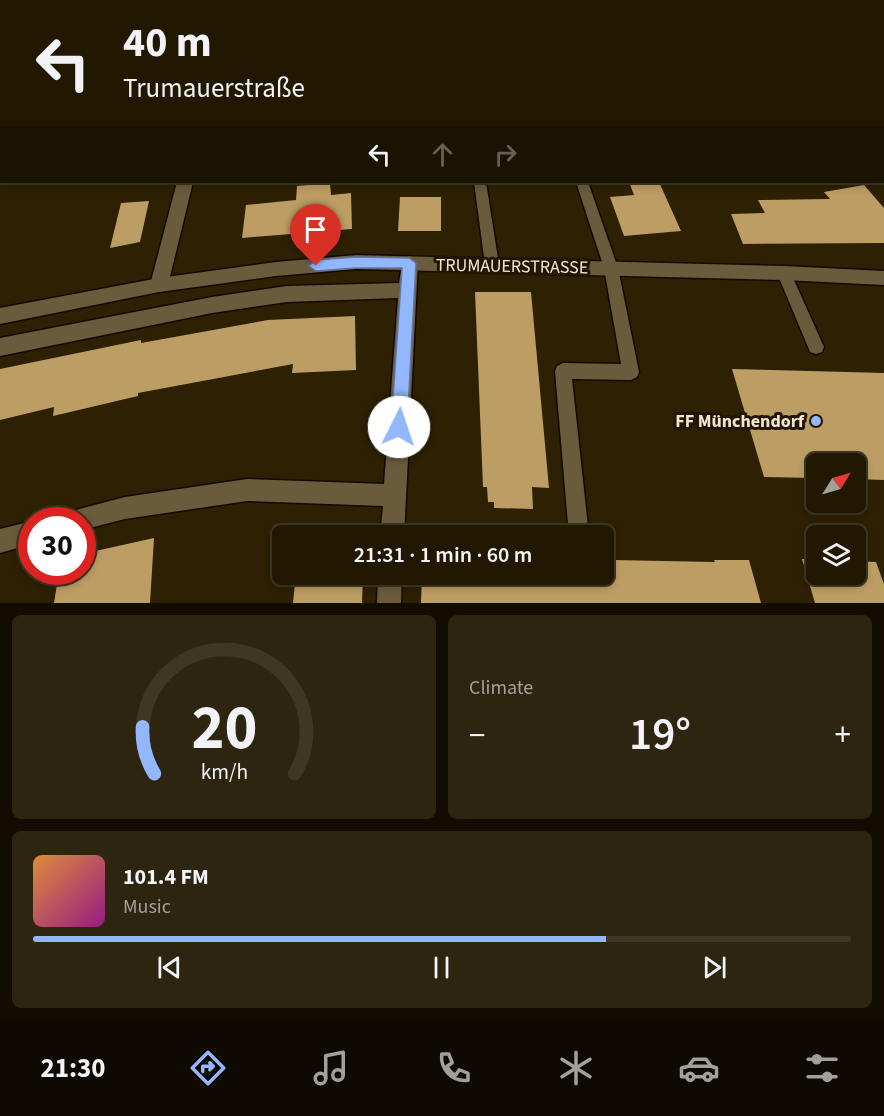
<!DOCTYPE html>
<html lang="en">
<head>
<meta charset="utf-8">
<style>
  body { margin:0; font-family:"Source Sans 3",sans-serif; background:#2e2511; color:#f1f3f6; height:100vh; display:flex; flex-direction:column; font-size:22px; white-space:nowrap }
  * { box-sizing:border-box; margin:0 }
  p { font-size:20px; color:#a2a099 }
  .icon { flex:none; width:33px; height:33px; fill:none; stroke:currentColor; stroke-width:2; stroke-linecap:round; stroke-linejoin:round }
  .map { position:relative; height:603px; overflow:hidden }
  .sheet { display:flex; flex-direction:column; gap:12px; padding:12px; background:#130d01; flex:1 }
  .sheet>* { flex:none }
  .hud { position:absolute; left:0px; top:0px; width:885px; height:183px; box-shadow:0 3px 9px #0003,0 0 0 2px #3f3724; background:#221802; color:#f1f3f6; overflow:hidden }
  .needle { width:39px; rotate:53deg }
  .tools { position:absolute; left:806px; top:453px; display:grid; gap:12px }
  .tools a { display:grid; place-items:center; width:60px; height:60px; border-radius:9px; background:#221802; box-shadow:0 3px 9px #0003,0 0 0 2px #3f3724; font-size:30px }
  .speed { position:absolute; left:18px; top:507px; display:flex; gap:12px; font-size:30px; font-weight:700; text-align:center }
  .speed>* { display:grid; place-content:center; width:78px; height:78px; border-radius:50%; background:#221802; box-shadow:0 3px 9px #0003,0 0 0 2px #3f3724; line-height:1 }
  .speed .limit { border:9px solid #d22; background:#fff; color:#111 }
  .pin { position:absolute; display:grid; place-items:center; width:51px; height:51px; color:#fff; margin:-62px -26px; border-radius:50% 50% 50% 0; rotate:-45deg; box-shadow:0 0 6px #0007 }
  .pin .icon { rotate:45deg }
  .me { position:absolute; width:66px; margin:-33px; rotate:4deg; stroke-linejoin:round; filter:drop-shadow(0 0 4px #0008) }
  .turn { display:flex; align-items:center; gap:21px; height:126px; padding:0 24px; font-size:27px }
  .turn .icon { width:78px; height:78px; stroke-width:2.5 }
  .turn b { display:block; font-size:42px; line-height:51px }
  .lanes { display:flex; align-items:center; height:57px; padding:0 24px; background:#0003; justify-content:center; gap:30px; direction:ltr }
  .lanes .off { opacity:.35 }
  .big { font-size:45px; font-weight:600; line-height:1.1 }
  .sheet .tile { flex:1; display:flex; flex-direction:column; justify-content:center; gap:9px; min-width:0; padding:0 21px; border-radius:9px; background:#2e2511 }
  .sheet .dial { align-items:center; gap:0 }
  .dial svg { height:156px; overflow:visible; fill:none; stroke:#3f3724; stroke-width:7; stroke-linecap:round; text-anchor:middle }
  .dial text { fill:#f1f3f6; stroke:none }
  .song { display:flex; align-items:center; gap:18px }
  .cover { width:72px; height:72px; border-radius:9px; background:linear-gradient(135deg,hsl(30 70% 55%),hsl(310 70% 35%)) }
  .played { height:6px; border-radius:3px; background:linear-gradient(90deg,#93b7fd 70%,#3f3724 70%) }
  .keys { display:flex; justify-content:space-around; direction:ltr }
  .heat { display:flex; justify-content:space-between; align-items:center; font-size:33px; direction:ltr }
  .sheet .tiles { flex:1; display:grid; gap:12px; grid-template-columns:1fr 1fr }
  .tile:last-child { grid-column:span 2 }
  .trip { position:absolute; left:272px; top:525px; width:342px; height:60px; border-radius:9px; background:#221802; box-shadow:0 3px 9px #0003,0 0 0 2px #3f3724; font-weight:600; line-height:60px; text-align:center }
  .tab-bar { display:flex; height:96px; justify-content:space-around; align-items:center; background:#0e0a01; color:#a2a099 }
  .tab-bar .icon { width:42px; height:42px }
  .tab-bar .selected { color:#93b7fd }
  .tab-bar b { font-size:27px; color:#f1f3f6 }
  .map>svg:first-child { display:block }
  .building { fill:#bc9e64 }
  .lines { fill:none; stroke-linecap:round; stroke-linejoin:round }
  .lane-casing { stroke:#130900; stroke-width:3 }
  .street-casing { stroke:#130900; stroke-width:3 }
  .secondary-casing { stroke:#130900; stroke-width:3 }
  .lane { fill:#6a5b3d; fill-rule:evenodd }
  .street { fill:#6a5b3d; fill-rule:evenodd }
  .secondary { fill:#6a5b3d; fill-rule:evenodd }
  .route { fill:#93b7fd; stroke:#6077a4; stroke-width:1.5 }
  .poi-dot { fill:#93b7fd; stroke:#231600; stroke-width:2 }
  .labels { text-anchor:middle; stroke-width:6; stroke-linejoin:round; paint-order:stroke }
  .street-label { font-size:18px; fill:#efe6d6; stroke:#231600 }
  .poi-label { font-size:18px; font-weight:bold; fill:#efe6d6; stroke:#231600; text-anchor:end }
</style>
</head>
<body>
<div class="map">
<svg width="884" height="603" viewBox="0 0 884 603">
  <rect width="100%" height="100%" fill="#2d2003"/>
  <path class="building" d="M629 182H659L681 231 624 236 610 197 634 195Z
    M330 183 331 195 351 193 352 229 242 238 246 205 296 200 297 186Z
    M864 185 884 208V243L743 244 731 214 765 213 758 200 830 199 824 192Z
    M400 197H441V231H398Z
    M149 201 140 242 110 248 121 203Z
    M475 292H531L549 488 532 487 533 509 494 508V502H488L487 487H483Z
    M355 316 356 370 292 373 293 364 138 393V396L53 416 54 407 0 420V369L141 340V343L268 320Z
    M732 369 884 373V480L855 479V464H816V478L764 477Z
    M366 526 365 536H301L302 527Z
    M154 538 150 603H54L59 572H82V554Z
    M802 559H816V574H855V561L876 562 884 584V603H815Z
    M613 560 715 562 714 560H749L761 603H421L422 574H560V578H616Z
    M296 574H363L362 603H293Z"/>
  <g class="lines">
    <g class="lane-casing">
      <path id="lane" d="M474 182H486L499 265 497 269H487L485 265Z
        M576 182H588L618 268 639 372 637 377 631 380 572 379 589 536H569L555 371 557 366 563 363 621 364 604 268Z
        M784 267 789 269 824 347 822 352 816 354 810 352 808 347 777 273 779 269Z"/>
    </g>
    <g class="street-casing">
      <path id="street" d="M225 0H237V2H225Z
        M177 182H193L168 285 165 290 159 292 153 290 150 285Z
        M409 256 415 258 418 263 404 536H380L383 506 247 501 125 519 82 530V520H65L68 512 125 497 247 479 384 484 398 298 287 302 212 313 0 356V338L212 297 287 286 399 283 403 258Z
        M32 521V544L0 553V529Z
        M378 574H402L401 603H377Z"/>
    </g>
    <g class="secondary-casing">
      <path id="secondary" d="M728 0H740V2H729Z
        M356 255 784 266 884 271V285L784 280 356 269 276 276 159 292 0 324V308L159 278 276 262Z"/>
    </g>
    <use href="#lane" class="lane"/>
    <use href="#street" class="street"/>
    <use href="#secondary" class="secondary"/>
  </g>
  <path class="route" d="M356 257 409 258 416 263 407 427 404 433 399 435 393 433 391 427 402 268H356L316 271 309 266 316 260Z"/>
  <circle class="poi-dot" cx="816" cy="421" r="6"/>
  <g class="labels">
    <g class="street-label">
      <text transform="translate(512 266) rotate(1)" y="6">TRUMAUERSTRASSE</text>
    </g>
    <g class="poi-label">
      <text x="804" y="427">FF Münchendorf</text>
    </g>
  </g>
</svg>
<div class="tools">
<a><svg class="needle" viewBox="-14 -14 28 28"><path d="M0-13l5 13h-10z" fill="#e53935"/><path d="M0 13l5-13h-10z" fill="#a2a099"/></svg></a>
<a><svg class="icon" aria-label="layers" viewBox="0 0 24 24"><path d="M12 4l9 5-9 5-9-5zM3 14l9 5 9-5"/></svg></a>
</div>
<div class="speed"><div class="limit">30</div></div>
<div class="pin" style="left:316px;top:266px;background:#d93025"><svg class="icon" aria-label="arrive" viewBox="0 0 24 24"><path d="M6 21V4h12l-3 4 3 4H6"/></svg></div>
<svg class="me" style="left:399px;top:427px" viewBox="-20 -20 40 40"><circle r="19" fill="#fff"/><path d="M0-13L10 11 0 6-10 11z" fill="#93b7fd"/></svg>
<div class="trip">21:31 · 1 min · 60 m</div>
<div class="hud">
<div class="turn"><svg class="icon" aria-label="left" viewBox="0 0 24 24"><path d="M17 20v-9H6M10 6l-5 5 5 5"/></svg><div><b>40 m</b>Trumauerstraße</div></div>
<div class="lanes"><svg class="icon" aria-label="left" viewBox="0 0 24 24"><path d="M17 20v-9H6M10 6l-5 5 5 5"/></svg><svg class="icon off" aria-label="ahead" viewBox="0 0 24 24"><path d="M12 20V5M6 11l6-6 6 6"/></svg><svg class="icon off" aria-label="right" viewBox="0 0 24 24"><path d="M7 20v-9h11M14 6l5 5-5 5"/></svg></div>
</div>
</div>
<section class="sheet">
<div class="tiles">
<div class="tile dial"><svg viewBox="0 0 100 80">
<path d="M14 69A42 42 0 1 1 86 69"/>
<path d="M14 69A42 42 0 0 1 8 45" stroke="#93b7fd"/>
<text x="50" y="56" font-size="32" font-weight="700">20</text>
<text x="50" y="72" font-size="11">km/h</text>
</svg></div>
<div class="tile"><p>Climate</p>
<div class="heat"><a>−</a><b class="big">19°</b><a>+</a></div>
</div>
<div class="tile">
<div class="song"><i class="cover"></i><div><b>101.4 FM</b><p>Music</p></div></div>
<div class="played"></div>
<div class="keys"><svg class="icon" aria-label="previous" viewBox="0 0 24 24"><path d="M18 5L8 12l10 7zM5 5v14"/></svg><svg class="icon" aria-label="pause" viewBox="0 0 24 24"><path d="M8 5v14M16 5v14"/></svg><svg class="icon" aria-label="next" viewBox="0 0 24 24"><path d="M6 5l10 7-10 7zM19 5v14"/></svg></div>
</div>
</div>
</section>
<nav class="tab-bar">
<b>21:30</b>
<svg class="icon selected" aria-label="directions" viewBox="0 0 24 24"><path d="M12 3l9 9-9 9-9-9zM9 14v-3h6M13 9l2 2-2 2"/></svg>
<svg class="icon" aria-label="music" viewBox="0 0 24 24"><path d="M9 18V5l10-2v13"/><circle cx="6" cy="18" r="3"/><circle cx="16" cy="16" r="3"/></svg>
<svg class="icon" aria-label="phone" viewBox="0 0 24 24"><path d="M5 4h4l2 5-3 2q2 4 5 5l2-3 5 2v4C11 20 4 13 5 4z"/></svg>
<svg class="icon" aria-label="climate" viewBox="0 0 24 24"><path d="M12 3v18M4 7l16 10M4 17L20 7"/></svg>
<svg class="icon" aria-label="car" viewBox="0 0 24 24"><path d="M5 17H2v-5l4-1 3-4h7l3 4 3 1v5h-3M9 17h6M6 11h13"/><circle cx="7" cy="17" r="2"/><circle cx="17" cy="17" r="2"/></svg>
<svg class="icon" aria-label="filters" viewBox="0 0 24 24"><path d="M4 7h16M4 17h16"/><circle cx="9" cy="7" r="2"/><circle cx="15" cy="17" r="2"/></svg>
</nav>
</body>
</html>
